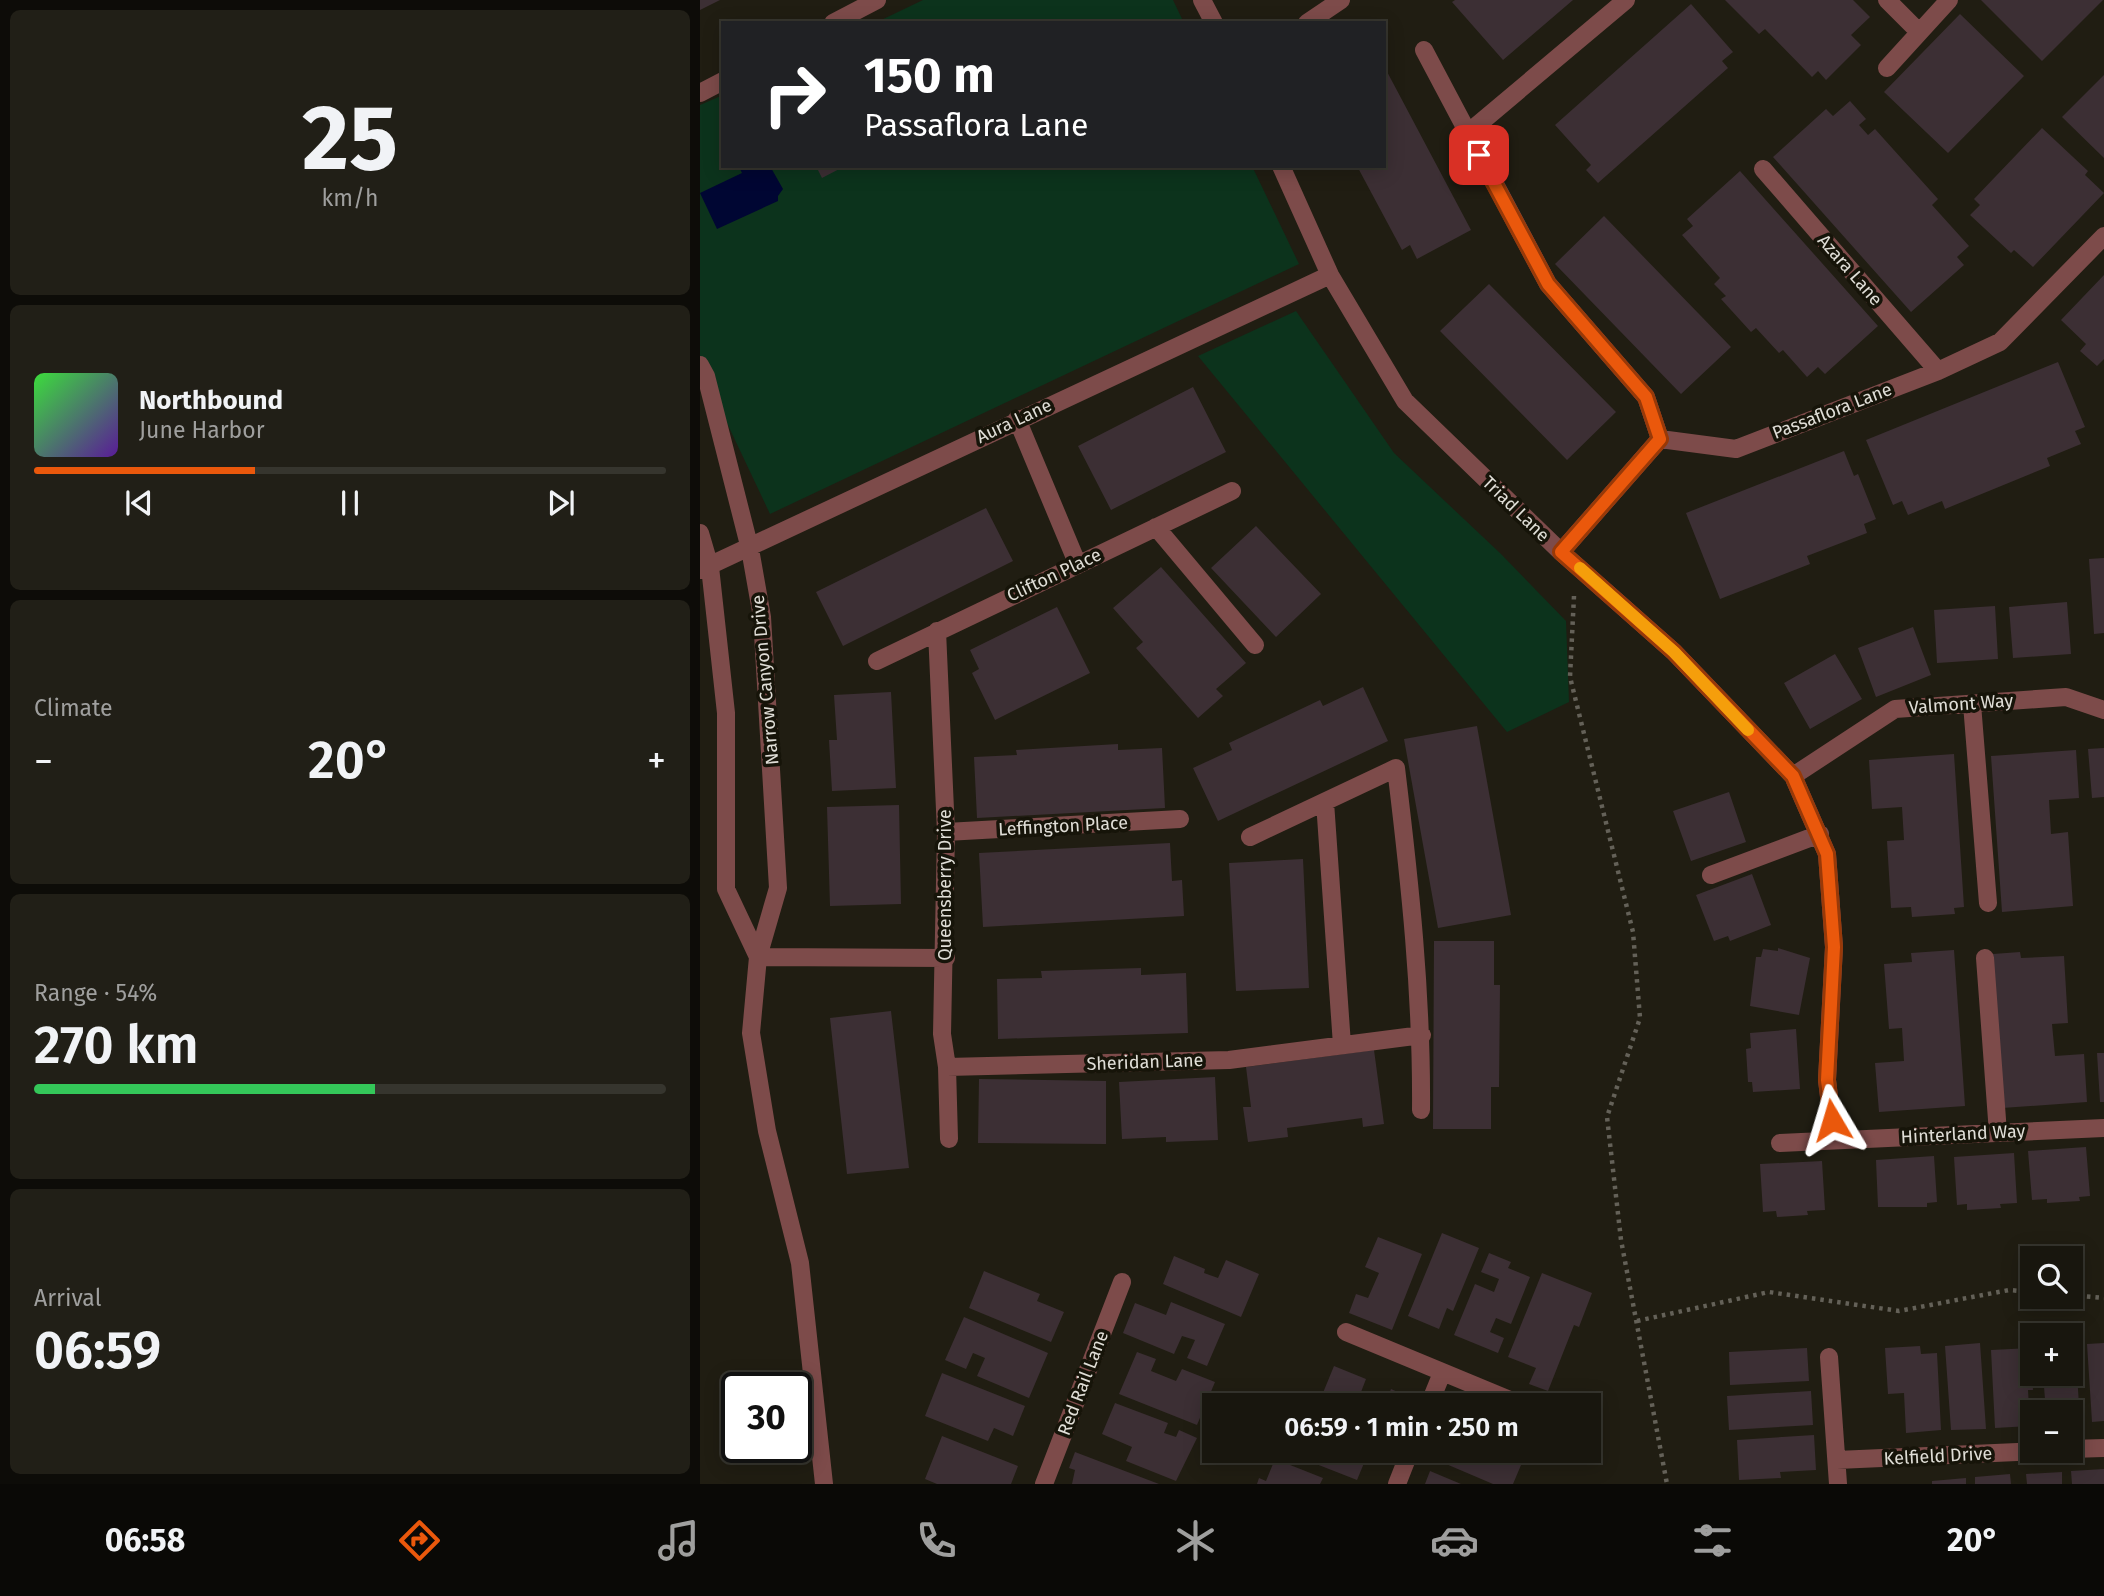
<!DOCTYPE html>
<html lang="en">
<head>
<meta charset="utf-8">
<style>
  body { margin:0; font-family:"Fira Sans",sans-serif; background:#211f17; color:#f1f3f6; height:100vh; display:flex; flex-direction:column; font-size:26px; white-space:nowrap }
  * { box-sizing:border-box; margin:0 }
  p { font-size:23px; color:#9f9f9e }
  .icon { flex:none; width:38px; height:38px; fill:none; stroke:currentColor; stroke-width:2; stroke-linecap:round; stroke-linejoin:round }
  .map { position:relative; flex:1; overflow:hidden }
  .drawer { display:flex; flex-direction:column; gap:10px; padding:10px; background:#0d0c08; width:700px }
  .drawer>* { flex:none }
  .guide { position:absolute; left:21px; top:21px; width:665px; height:147px; border-radius:0px; box-shadow:0 4px 18px #0003,0 0 0 2px #36352e; background:#202124; color:#fff; overflow:hidden }
  .buttons { position:absolute; left:1320px; top:1246px; display:grid; gap:14px }
  .buttons a { display:grid; place-items:center; width:63px; height:63px; border-radius:0px; background:#18160e; box-shadow:0 4px 18px #0003,0 0 0 2px #36352e; font-size:35px }
  .speed { position:absolute; left:21px; top:1372px; display:flex; gap:14px; font-size:35px; font-weight:700; text-align:center }
  .speed>* { display:grid; place-content:center; width:91px; height:91px; border-radius:50%; background:#18160e; box-shadow:0 4px 18px #0003,0 0 0 2px #36352e; line-height:1 }
  .speed .limit { border:4px solid #111; border-radius:10px; background:#fff; color:#111 }
  .pin { position:absolute; display:grid; place-items:center; width:60px; height:60px; color:#fff; margin:-30px; border-radius:14px; box-shadow:0 4px 10px #0006 }
  .me { position:absolute; width:77px; margin:-38px; rotate:353deg; stroke-linejoin:round; filter:drop-shadow(0 0 5px #0008) }
  .turn { display:flex; align-items:center; gap:24px; height:147px; padding:0 28px; font-size:32px }
  .turn .icon { width:91px; height:91px; stroke-width:2.5 }
  .turn b { display:block; font-size:49px; line-height:60px }
  .big { font-size:52px; font-weight:600; line-height:1.1 }
  .drawer .widget { flex:1; display:flex; flex-direction:column; justify-content:center; gap:10px; min-width:0; padding:0 24px; border-radius:10px; background:#211f17 }
  .drawer .dial { align-items:center; gap:0 }
  .dial b { font-size:91px; line-height:1 }
  .song { display:flex; align-items:center; gap:21px }
  .cover { width:84px; height:84px; border-radius:10px; background:linear-gradient(135deg,hsl(120 70% 55%),hsl(270 70% 35%)) }
  .played { height:7px; border-radius:4px; background:linear-gradient(90deg,#ea580c 35%,#36352e 35%) }
  .keys { display:flex; justify-content:space-around; direction:ltr }
  .heat { display:flex; justify-content:space-between; align-items:center; font-size:38px; direction:ltr }
  .charge { height:10px; border-radius:5px; background:linear-gradient(90deg,#34c759 54%,#36352e 0) }
  .trip { position:absolute; left:502px; top:1393px; width:399px; height:70px; border-radius:0px; background:#18160e; box-shadow:0 4px 18px #0003,0 0 0 2px #36352e; font-weight:600; line-height:70px; text-align:center }
  .menu { display:flex; height:112px; justify-content:space-around; align-items:center; background:#0a0906; color:#9f9f9e }
  .menu .icon { width:49px; height:49px }
  .menu .selected { color:#ea580c }
  .menu b { font-size:32px; color:#f1f3f6 }
  main { display:flex; flex:1; min-height:0 }
  .map>svg:first-child { display:block }
  .green { fill:#0c331c }
  .water { fill:#000633 }
  .building { fill:#3c2f34 }
  .lines { fill:none; stroke-linecap:round; stroke-linejoin:round }
  .path { stroke:#646158; stroke-width:4.5; stroke-dasharray:3.5 5; stroke-linecap:butt }
  .minor { stroke:#7d4b4a; stroke-width:18 }
  .route-casing { stroke:#983908; stroke-width:18 }
  .route { stroke:#ea580c; stroke-width:12 }
  .slow { stroke:#f59e0b; stroke-width:12 }
  .labels { text-anchor:middle; stroke-width:7; stroke-linejoin:round; paint-order:stroke }
  .street-label { font-size:18px; fill:#e0ded7; stroke:#161409 }
</style>
</head>
<body>
<main>
<section class="drawer">
<div class="widget dial"><b>25</b><p>km/h</p></div>
<div class="widget">
<div class="song"><i class="cover"></i><div><b>Northbound</b><p>June Harbor</p></div></div>
<div class="played"></div>
<div class="keys"><svg class="icon" aria-label="previous" viewBox="0 0 24 24"><path d="M18 5L8 12l10 7zM5 5v14"/></svg><svg class="icon" aria-label="pause" viewBox="0 0 24 24"><path d="M8 5v14M16 5v14"/></svg><svg class="icon" aria-label="next" viewBox="0 0 24 24"><path d="M6 5l10 7-10 7zM19 5v14"/></svg></div>
</div>
<div class="widget"><p>Climate</p>
<div class="heat"><a>−</a><b class="big">20°</b><a>+</a></div>
</div>
<div class="widget"><p>Range · 54%</p><b class="big">270 km</b><div class="charge"></div></div>
<div class="widget"><p>Arrival</p><b class="big">06:59</b></div>
</section>
<div class="map">
<svg width="1404" height="1484" viewBox="0 0 1404 1484">
  <rect width="100%" height="100%" fill="#201d12"/>
  <path class="green" d="M223 0H473L484 23H175Z
    M23 95V166H552L599 264 70 514 0 366V105Z
    M596 311 694 453 801 554 866 621 869 702 807 732 498 356Z"/>
  <path class="water" d="M46 166H70L83 189 78 196V201L17 229 0 193 42 173 40 169Z"/>
  <path class="building" d="M0 0H20L0 10Z
    M755 0H873L803 60 752 2Z
    M1025 0H1153L1170 17 1151 35 1161 45 1126 80 1118 71 1112 77 1065 29 1059 34Z
    M1281 0H1403L1342 61Z
    M991 4 1033 52 1022 61 1028 68 898 183 886 170 891 165 855 125Z
    M1260 14 1324 76 1248 153 1184 92Z
    M684 66 771 230 717 259 710 245 702 250 657 166H684Z
    M1404 75V158L1362 117Z
    M1150 101 1166 119 1159 125 1168 135 1175 129 1238 199 1232 205 1269 246 1257 257 1264 265 1211 312 1073 157 1126 109 1133 116Z
    M1342 128 1388 171 1385 175 1404 193 1333 267 1314 250 1311 253 1270 215 1280 205 1274 199Z
    M116 166H145L122 178Z
    M1040 171 1178 326 1125 374 1118 367 1107 377 1083 350 1079 353 1056 328 1051 332 1021 299 1026 296 1014 284 1020 278 982 235 993 226 987 219Z
    M904 216 1031 347 981 394 855 264Z
    M1404 275V359L1397 366 1380 351 1386 344 1361 320Z
    M789 284 916 412 867 460 740 331Z
    M1358 362 1385 427 1375 431 1381 444 1347 458 1350 466 1245 509 1242 501 1208 515 1202 501 1193 505 1166 440Z
    M493 387 526 452 411 510 378 446Z
    M1144 451 1154 476 1158 474 1176 519 1164 524 1167 533 1107 556 1110 564 1020 599 986 513Z
    M286 508 313 561 143 646 116 592Z
    M556 526 621 594 576 637 511 568Z
    M1404 558V633L1394 634 1389 559Z
    M461 567 546 663 516 689 523 696 498 718 436 648 443 642 413 608Z
    M1367 602 1371 654 1313 658 1309 607Z
    M1295 606 1298 659 1237 663 1234 610Z
    M357 607 390 673 295 720 272 673 279 669 270 650Z
    M1213 627 1231 675 1176 697 1158 648Z
    M1135 654 1162 699 1110 729 1084 683Z
    M663 687 688 741 518 821 493 768 532 750 529 743 620 700 623 706Z
    M191 692 196 788 132 791 129 740H137L134 695Z
    M777 726 811 915 738 928 704 739Z
    M418 744V750L462 748 465 808 277 818 274 757 317 755 316 750Z
    M1404 748V797L1392 798 1388 749Z
    M1376 750 1379 798 1349 800 1351 834 1368 832 1373 906 1302 912 1291 756Z
    M1254 754 1264 907 1254 908 1255 914 1212 917 1211 907 1191 908 1187 841 1204 840 1202 807 1172 809 1169 760Z
    M1029 792 1046 842 991 861 973 811Z
    M199 805 201 904 130 906 127 807Z
    M470 843 472 881 482 880 484 916 283 927 279 853Z
    M603 859 609 988 536 991 529 863Z
    M1052 874 1071 925 1030 941 1028 936 1014 941 996 895Z
    M734 941H794V985H800L799 1087H791V1129H733Z
    M1078 948 1110 958 1099 1015 1050 1006 1056 957H1061L1063 949 1078 951Z
    M1254 950 1265 1106 1179 1112 1175 1063 1204 1061 1202 1028 1189 1029 1184 964 1212 962 1211 953Z
    M1320 952 1321 958 1364 956 1368 1023 1352 1024 1355 1056 1384 1054 1387 1102 1302 1108 1293 954Z
    M441 968V975L486 973 488 1033 298 1039 297 979 342 978 341 971Z
    M191 1011 209 1168 147 1174 130 1018Z
    M1096 1029 1100 1089 1053 1092 1052 1082H1048L1046 1049 1051 1048 1050 1033Z
    M674 1050 684 1124 663 1127 662 1118 587 1128 588 1137 548 1142 543 1107H551L546 1067Z
    M1397 1053H1404V1102H1400Z
    M515 1077 518 1140 466 1142V1137L422 1139 419 1082Z
    M279 1079 406 1081V1144L278 1143Z
    M1386 1147 1390 1196 1379 1197 1380 1201 1347 1203V1199L1332 1200 1328 1151Z
    M1314 1153 1317 1203 1300 1204 1301 1208 1267 1210V1204L1257 1205 1254 1157Z
    M1234 1156 1237 1202 1227 1203V1207H1178L1176 1160Z
    M1122 1161 1125 1210 1107 1211 1108 1215 1077 1217 1076 1211 1063 1212 1060 1164Z
    M742 1233 779 1248 753 1311 747 1308 739 1329 708 1316Z
    M678 1237 722 1254 692 1330 649 1313 656 1294 668 1298 679 1273 665 1267Z
    M789 1253 811 1262 808 1268 830 1277 811 1324 796 1318 790 1332 804 1338 798 1353 754 1335 775 1284 794 1292 799 1279 781 1272Z
    M474 1256 505 1269 504 1273 518 1278 526 1260 559 1274 541 1317 463 1284Z
    M284 1271 340 1294 337 1301 364 1312 351 1342 269 1308Z
    M842 1273 892 1293 879 1327 874 1325 848 1391 829 1384 836 1368 808 1357Z
    M471 1302 525 1324 507 1366 487 1358 495 1340 482 1336 474 1354 423 1333 435 1303 466 1315Z
    M264 1317 348 1353 329 1398 277 1376 285 1358 273 1353 266 1369 245 1360Z
    M1375 1342 1380 1421 1370 1422V1412H1346L1343 1374H1370V1343Z
    M1280 1343 1286 1429 1251 1430 1245 1346Z
    M1404 1343V1421L1392 1422 1387 1344Z
    M1220 1346 1221 1354 1237 1353 1241 1430 1206 1433 1204 1393 1188 1394 1185 1348Z
    M1107 1348 1109 1381 1030 1385 1029 1352Z
    M1331 1348 1333 1390H1328L1330 1426 1295 1428 1291 1350Z
    M437 1352 456 1359 451 1371 476 1381 482 1369 515 1382 497 1425 419 1394Z
    M634 1366 666 1379 661 1392 686 1402 691 1389 711 1398 708 1405H618Z
    M242 1373 325 1406 313 1436 294 1428 288 1441 225 1416Z
    M1111 1391 1113 1425 1029 1430 1027 1396Z
    M415 1403 468 1423 464 1433 476 1437 479 1430 497 1438 476 1481 426 1461 432 1447 402 1434Z
    M1114 1435 1116 1470 1080 1472 1081 1478 1039 1480 1037 1440Z
    M242 1436 318 1466 311 1484H237L225 1479Z
    M583 1451H669L657 1480Z
    M735 1451H827L813 1484H793L732 1458Z
    M375 1452 459 1484H372L375 1470 369 1468Z
    M575 1459 623 1478 620 1484H557L559 1478 566 1481Z
    M1404 1469V1484H1372L1371 1471Z
    M730 1471 761 1484H725Z
    M1362 1472V1484H1327L1326 1474Z
    M1310 1474 1311 1484H1275V1477Z
    M1266 1478V1484H1232V1481Z"/>
  <g class="lines">
    <path class="path" d="M874 596 870 677 933 932 940 1018 907 1117 921 1240 967 1484
      M1370 1295 1404 1298
      M937 1321 1069 1292 1199 1311 1309 1290 1332 1292"/>
    <path class="minor" d="M502 0 514 23
      M1187 0 1218 31
      M133 23 177 0
      M607 23 641 0
      M724 50 848 284 946 397 960 439
      M1187 68 1249 0
      M0 93 23 81
      M768 133 926 0
      M581 166 630 275 705 401 861 552 974 652 1093 776 1127 854 1134 947 1127 1080 1134 1140
      M1063 169 1238 371
      M0 365 6 376 50 549 62 617 78 888 58 957 51 1033 67 1131 100 1263 124 1484
      M317 419 378 565
      M960 439 1036 449 1238 371 1300 342 1404 236
      M456 527 555 645
      M0 533 10 567 26 713V889L58 957
      M861 552 960 439
      M0 570 630 275
      M237 631 246 832 242 1034 247 1067 249 1139
      M177 661 532 491
      M1272 704 1288 903
      M1093 776 1195 709 1366 697 1404 710
      M625 802 642 1045
      M246 832 480 819
      M550 837 696 768C710 883 722 995 721 1110
      M1011 875 1120 834
      M58 957 246 958
      M1285 958 1298 1133
      M247 1067 529 1060 722 1035
      M1080 1143 1404 1128
      M646 1332 822 1405
      M1129 1357 1138 1484
      M729 1405 742 1373
      M1370 1449 1404 1448
      M1137 1460 1340 1451
      M344 1484 422 1282
      M697 1484 710 1451"/>
  </g>
  <g class="lines">
    <g class="route-casing">
      <path id="route" d="M779 155 848 284 946 397 960 439 861 552 974 652 1093 776 1127 854 1134 947 1127 1080 1132 1120"/>
    </g>
    <use href="#route" class="route"/>
    <path class="slow" d="M880 568 974 652 1048 730"/>
  </g>
  <g class="labels">
    <g class="street-label">
      <text transform="translate(1150 270) rotate(49)" y="6">Azara Lane</text>
      <text transform="translate(1132 411) rotate(-21)" y="6">Passaflora Lane</text>
      <text transform="translate(314 421) rotate(-25)" y="6">Aura Lane</text>
      <text transform="translate(816 509) rotate(44)" y="6">Triad Lane</text>
      <text transform="translate(354 575) rotate(-25)" y="6">Clifton Place</text>
      <text transform="translate(65 680) rotate(-95)" y="6">Narrow Canyon Drive</text>
      <text transform="translate(1261 704) rotate(-4)" y="6">Valmont Way</text>
      <text transform="translate(363 826) rotate(-3)" y="6">Leffington Place</text>
      <text transform="translate(245 885) rotate(-90)" y="6">Queensberry Drive</text>
      <text transform="translate(445 1062) rotate(-2)" y="6">Sheridan Lane</text>
      <text transform="translate(1263 1134) rotate(-3)" y="6">Hinterland Way</text>
      <text transform="translate(383 1383) rotate(-69)" y="6">Red Rail Lane</text>
      <text transform="translate(1238 1456) rotate(-3)" y="6">Kelfield Drive</text>
    </g>
  </g>
</svg>
<div class="buttons">
<a><svg class="icon" aria-label="search" viewBox="0 0 24 24"><circle cx="10" cy="10" r="6"/><path d="M15 15l6 6"/></svg></a>
<a>+</a>
<a>−</a>
</div>
<div class="speed"><div class="limit">30</div></div>
<div class="pin" style="left:779px;top:155px;background:#d93025"><svg class="icon" aria-label="arrive" viewBox="0 0 24 24"><path d="M6 21V4h12l-3 4 3 4H6"/></svg></div>
<svg class="me" style="left:1132px;top:1120px" viewBox="-20 -20 40 40"><path d="M0-17L14 15 0 8-14 15z" fill="#ea580c" stroke="#fff" stroke-width="4"/></svg>
<div class="trip">06:59 · 1 min · 250 m</div>
<div class="guide">
<div class="turn"><svg class="icon" aria-label="right" viewBox="0 0 24 24"><path d="M7 20v-9h11M14 6l5 5-5 5"/></svg><div><b>150 m</b>Passaflora Lane</div></div>
</div>
</div>
</main>
<nav class="menu">
<b>06:58</b>
<svg class="icon selected" aria-label="directions" viewBox="0 0 24 24"><path d="M12 3l9 9-9 9-9-9zM9 14v-3h6M13 9l2 2-2 2"/></svg>
<svg class="icon" aria-label="music" viewBox="0 0 24 24"><path d="M9 18V5l10-2v13"/><circle cx="6" cy="18" r="3"/><circle cx="16" cy="16" r="3"/></svg>
<svg class="icon" aria-label="phone" viewBox="0 0 24 24"><path d="M5 4h4l2 5-3 2q2 4 5 5l2-3 5 2v4C11 20 4 13 5 4z"/></svg>
<svg class="icon" aria-label="climate" viewBox="0 0 24 24"><path d="M12 3v18M4 7l16 10M4 17L20 7"/></svg>
<svg class="icon" aria-label="car" viewBox="0 0 24 24"><path d="M5 17H2v-5l4-1 3-4h7l3 4 3 1v5h-3M9 17h6M6 11h13"/><circle cx="7" cy="17" r="2"/><circle cx="17" cy="17" r="2"/></svg>
<svg class="icon" aria-label="filters" viewBox="0 0 24 24"><path d="M4 7h16M4 17h16"/><circle cx="9" cy="7" r="2"/><circle cx="15" cy="17" r="2"/></svg>
<b>20°</b>
</nav>
</body>
</html>
